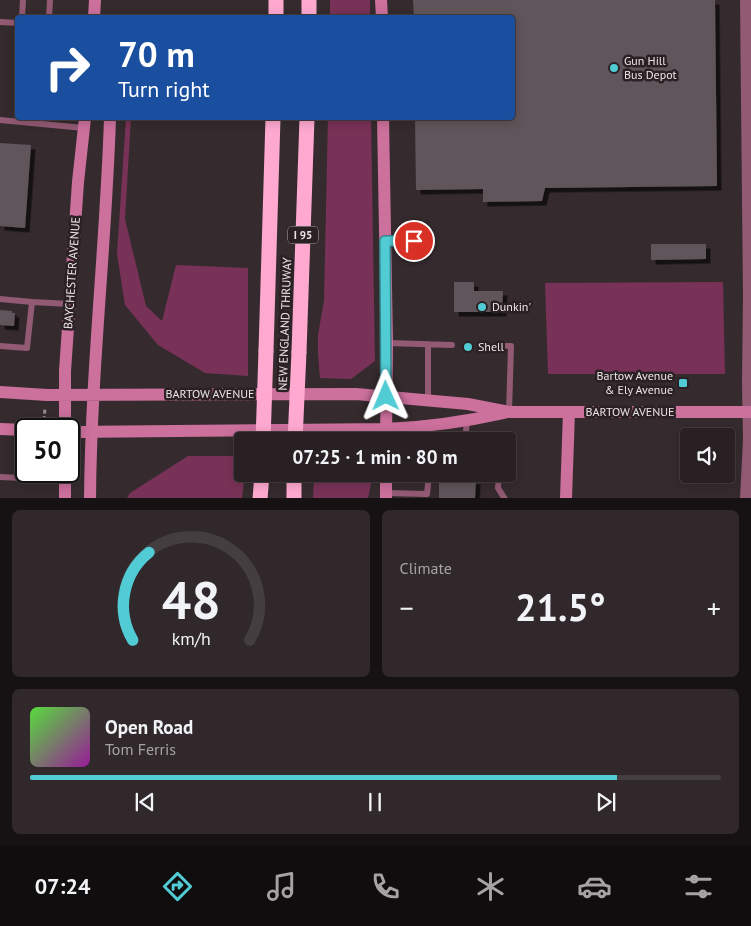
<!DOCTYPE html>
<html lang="en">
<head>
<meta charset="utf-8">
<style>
  body { margin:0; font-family:"PT Sans",sans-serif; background:#30282b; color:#f1f3f6; height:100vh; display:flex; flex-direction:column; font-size:19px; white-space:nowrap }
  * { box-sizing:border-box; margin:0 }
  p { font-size:16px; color:#a5a3a6 }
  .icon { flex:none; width:28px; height:28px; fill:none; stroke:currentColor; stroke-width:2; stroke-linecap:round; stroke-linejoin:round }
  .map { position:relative; height:498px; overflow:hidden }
  .sheet { display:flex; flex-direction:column; gap:12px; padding:12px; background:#161213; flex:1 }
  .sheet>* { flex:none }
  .hud { position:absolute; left:15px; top:15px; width:500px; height:105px; border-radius:5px; box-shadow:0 2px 12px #0003,0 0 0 1px #443e41; background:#1a4fa0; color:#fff; overflow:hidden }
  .fabs { position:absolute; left:680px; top:428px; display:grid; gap:10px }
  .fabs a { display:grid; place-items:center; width:55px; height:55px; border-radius:5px; background:#282023; box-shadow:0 2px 12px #0003,0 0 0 1px #443e41; font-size:25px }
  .speed { position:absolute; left:15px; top:418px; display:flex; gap:10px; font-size:25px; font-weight:700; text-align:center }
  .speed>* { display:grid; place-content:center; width:65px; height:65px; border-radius:50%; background:#282023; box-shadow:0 2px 12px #0003,0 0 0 1px #443e41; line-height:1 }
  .speed .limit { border:2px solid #111; border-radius:8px; background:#fff; color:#111 }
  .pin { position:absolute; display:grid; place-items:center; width:42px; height:42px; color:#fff; margin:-21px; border:2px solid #fff; border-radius:50%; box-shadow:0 1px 5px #0007 }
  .me { position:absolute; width:55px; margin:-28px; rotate:359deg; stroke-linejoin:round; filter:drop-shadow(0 0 4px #0008) }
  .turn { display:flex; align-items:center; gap:18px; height:105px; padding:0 20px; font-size:22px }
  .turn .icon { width:65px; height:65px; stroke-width:2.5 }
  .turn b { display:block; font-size:35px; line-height:42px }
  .big { font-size:38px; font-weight:600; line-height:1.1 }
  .sheet .widget { flex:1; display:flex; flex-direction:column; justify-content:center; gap:8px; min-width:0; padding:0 18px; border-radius:8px; background:#30282b }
  .sheet .dial { align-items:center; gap:0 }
  .dial svg { height:130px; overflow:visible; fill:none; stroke:#443e41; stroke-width:7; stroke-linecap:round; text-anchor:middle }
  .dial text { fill:#f1f3f6; stroke:none }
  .song { display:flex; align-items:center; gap:15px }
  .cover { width:60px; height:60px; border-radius:8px; background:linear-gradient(135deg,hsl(110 70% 55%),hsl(300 70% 35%)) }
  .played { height:5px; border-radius:2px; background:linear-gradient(90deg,#51ccd4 85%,#443e41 85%) }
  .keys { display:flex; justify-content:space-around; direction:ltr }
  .heat { display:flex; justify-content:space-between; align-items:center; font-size:28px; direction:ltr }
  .sheet .tiles { flex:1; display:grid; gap:12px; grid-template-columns:1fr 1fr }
  .widget:last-child { grid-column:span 2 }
  .trip { position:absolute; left:234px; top:432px; width:282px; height:50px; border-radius:5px; background:#282023; box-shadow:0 2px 12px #0003,0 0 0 1px #443e41; font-weight:600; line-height:50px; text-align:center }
  .dock { display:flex; height:80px; justify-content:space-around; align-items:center; background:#100d0e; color:#a5a3a6 }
  .dock .icon { width:35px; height:35px }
  .dock .on { color:#51ccd4 }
  .dock b { font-size:22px; color:#f1f3f6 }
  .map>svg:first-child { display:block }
  .green { fill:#793257 }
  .building { fill:#60555a; filter:url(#shadow) }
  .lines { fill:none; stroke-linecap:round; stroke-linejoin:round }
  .path { stroke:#958c90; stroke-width:3; stroke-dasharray:4 2.5; stroke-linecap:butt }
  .lane { stroke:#935a74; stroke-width:6 }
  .street { stroke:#935a74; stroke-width:12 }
  .secondary { stroke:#cc709c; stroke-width:12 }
  .highway { stroke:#ffa9d0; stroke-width:15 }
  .highway-bridge { stroke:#ffa9d0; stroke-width:15 }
  .route-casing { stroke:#35858a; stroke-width:12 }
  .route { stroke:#51ccd4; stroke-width:9 }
  .poi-dot { fill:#51ccd4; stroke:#2b2125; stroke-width:2 }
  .labels { text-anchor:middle; stroke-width:5; stroke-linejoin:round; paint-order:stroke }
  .shield { fill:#2b2125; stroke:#b2aaae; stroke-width:1 }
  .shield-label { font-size:11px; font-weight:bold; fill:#ece5e8 }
  .poi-label { font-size:12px; fill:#ece5e8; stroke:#2b2125; text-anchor:start }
  .street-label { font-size:12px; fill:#ece5e8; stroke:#2b2125 }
</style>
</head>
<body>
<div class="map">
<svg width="751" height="499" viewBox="0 0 751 499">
  <defs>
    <filter id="shadow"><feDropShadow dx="4.5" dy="4.5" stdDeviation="0" flood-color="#0009"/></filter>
  </defs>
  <rect width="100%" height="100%" fill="#352b2f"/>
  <path class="green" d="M330 0H370V17H330Z
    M126 118H131L125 219 146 306 162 321 176 265 248 268V376L205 373 158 345 125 305 117 254Z
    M328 118H371L375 361 351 379 320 378 318 354V335L324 301Z
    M723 282 725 374H548L545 283Z
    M188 456H242V474H245L242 498H127L130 493Z
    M314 474H373L368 498H313Z"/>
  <path class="building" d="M413 0H715L717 186 545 188 542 201 483 202V189L416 190 415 118H512V18H414Z
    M0 143 31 145 25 228 0 226Z
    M651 244H706V259L651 260Z
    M454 282H474V291H503L502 312H454Z
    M0 310 12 311V313H15L14 326 0 325Z
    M439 479 476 480 475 499H439Z"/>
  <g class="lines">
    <path class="path" d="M44 420 45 408"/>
    <path class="lane" d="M22 18 23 0
      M49 18 50 0
      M0 22 18 23
      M0 120 84 128
      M385 241H430
      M0 299 32 302 27 348 0 346
      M32 302 70 304
      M387 343 452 345
      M428 344V400
      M493 346H511L509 412
      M418 428V441
      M465 441 467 421
      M499 474 498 488 505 499
      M0 477 65 480
      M386 493 427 494 429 474"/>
    <path class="street" d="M746 0 749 296 748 383 749 439 746 499"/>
    <path class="secondary" d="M381 0 382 18
      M94 18 95 0
      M383 118 387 343 386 441
      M0 392 47 395 356 394 468 404 509 412H751
      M0 429 26 430
      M65 429V371L78 182 85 118
      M69 432 386 429C428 427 464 422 504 413
      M65 499V471
      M90 499C91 371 106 245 110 118
      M386 499V474
      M566 499 569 412"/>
    <path class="highway" d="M276 18V0
      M309 18V0
      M266 351 273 118
      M299 352 307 118
      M260 499 262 474
      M294 499V474"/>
    <path class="highway-bridge" d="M263 441 266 351
      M295 441 299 352"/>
  </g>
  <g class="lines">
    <g class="route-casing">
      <path id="route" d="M386 396 385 241H414"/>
    </g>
    <use href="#route" class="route"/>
  </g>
  <g class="poi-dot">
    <circle cx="614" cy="68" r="5"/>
    <circle cx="482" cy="307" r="5"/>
    <circle cx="468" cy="347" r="5"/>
    <rect x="678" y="378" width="10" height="10" rx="2.5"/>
  </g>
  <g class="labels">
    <rect class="shield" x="288" y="226.5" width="30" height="17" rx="4"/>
    <g class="shield-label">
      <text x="303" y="239">I 95</text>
    </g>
    <g class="poi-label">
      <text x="624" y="65">Gun Hill<tspan x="624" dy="14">Bus Depot</tspan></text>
      <text x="492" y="311">Dunkin'</text>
      <text x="478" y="351">Shell</text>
      <text x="673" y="380" text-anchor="end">Bartow Avenue<tspan x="673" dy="14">&amp; Ely Avenue</tspan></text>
    </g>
    <g class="street-label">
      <text transform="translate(72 273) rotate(-86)" y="4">BAYCHESTER AVENUE</text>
      <text transform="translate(285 324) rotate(-88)" y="4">NEW ENGLAND THRUWAY</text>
      <text x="210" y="398">BARTOW AVENUE</text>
      <text x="630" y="416">BARTOW AVENUE</text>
    </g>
  </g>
</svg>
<div class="fabs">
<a><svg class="icon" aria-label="sound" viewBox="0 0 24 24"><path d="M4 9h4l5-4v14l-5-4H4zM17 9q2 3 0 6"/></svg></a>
</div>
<div class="speed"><div class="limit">50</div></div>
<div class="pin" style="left:414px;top:241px;background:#d93025"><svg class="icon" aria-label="arrive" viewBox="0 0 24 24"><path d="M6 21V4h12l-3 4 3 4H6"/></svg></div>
<svg class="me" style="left:386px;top:396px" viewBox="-20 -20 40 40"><path d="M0-17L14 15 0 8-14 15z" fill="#51ccd4" stroke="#fff" stroke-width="4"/></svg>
<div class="trip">07:25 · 1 min · 80 m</div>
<div class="hud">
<div class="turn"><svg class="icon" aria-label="right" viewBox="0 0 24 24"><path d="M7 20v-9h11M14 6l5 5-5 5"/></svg><div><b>70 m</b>Turn right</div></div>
</div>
</div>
<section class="sheet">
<div class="tiles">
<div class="widget dial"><svg viewBox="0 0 100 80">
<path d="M14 69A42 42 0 1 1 86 69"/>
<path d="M14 69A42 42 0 0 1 24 15" stroke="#51ccd4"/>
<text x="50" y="56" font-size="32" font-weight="700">48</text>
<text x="50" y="72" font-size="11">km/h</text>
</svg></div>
<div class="widget"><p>Climate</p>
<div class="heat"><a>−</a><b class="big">21.5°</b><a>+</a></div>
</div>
<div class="widget">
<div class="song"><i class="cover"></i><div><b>Open Road</b><p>Tom Ferris</p></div></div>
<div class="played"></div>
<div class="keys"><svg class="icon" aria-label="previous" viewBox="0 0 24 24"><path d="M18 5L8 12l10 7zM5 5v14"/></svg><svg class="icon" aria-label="pause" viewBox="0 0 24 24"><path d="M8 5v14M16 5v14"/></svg><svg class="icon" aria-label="next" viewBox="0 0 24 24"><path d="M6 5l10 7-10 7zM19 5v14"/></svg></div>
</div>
</div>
</section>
<nav class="dock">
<b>07:24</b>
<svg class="icon on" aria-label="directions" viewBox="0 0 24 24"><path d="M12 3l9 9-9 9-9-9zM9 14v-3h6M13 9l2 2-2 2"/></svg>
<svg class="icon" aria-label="music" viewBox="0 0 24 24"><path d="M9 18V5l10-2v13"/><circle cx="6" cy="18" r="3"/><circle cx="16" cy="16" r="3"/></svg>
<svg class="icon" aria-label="phone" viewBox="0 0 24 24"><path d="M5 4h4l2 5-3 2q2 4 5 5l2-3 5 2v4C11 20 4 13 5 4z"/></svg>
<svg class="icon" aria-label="climate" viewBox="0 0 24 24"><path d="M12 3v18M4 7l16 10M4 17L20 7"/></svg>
<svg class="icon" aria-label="car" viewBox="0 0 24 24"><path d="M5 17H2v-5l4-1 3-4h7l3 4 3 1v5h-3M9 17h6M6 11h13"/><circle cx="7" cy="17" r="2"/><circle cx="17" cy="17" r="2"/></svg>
<svg class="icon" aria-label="filters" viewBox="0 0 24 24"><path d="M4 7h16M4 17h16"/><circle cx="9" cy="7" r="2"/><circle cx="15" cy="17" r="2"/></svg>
</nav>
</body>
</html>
